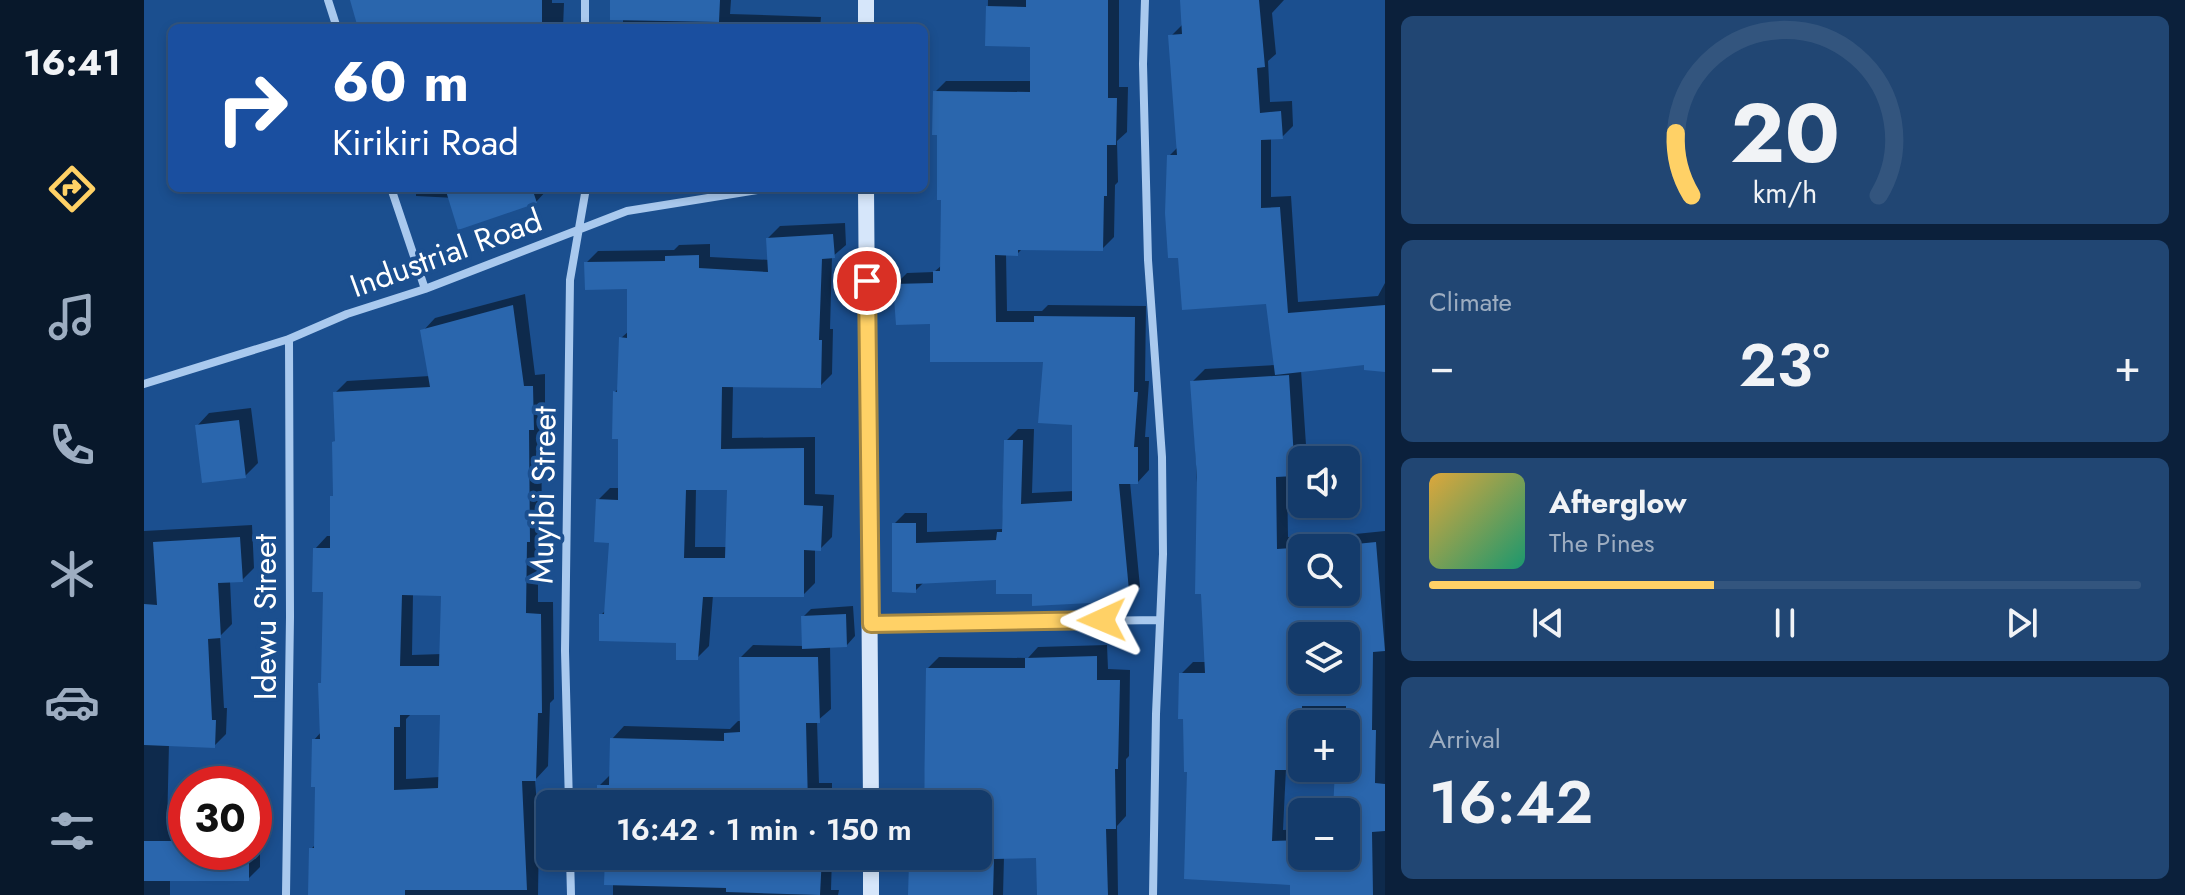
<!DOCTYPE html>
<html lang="en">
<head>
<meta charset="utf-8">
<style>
  body { margin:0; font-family:Jost,sans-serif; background:#214673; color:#f1f3f6; height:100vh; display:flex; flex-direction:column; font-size:30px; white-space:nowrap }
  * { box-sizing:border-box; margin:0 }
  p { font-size:26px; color:#9dadc1 }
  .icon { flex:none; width:44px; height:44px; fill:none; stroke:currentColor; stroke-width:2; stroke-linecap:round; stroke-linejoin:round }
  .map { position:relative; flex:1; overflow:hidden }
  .sheet { display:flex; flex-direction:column; gap:16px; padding:16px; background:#0b203b; width:800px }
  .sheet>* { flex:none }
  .top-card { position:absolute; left:24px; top:24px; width:760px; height:168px; border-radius:12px; box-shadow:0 4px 12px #0003,0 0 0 2px #33557e; background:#1a4fa0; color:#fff; overflow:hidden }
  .fabs { position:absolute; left:1144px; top:446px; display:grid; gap:16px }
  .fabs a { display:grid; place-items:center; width:72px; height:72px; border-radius:12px; background:#143b6b; box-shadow:0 4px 12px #0003,0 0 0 2px #33557e; font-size:40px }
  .speed { position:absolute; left:24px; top:766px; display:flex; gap:16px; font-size:40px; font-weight:700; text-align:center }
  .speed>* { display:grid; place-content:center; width:104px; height:104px; border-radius:50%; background:#143b6b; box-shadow:0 4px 12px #0003,0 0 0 2px #33557e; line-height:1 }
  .speed .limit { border:12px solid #d22; background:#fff; color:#111 }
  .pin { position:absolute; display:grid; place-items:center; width:68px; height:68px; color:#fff; margin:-34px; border:4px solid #fff; border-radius:50%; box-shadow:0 2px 8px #0007 }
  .me { position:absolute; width:88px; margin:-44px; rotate:269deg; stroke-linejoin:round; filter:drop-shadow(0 0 6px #0008) }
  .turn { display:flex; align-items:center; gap:28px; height:168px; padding:0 32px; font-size:36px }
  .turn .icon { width:104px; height:104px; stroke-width:2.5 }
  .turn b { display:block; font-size:56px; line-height:68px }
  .big { font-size:60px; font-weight:600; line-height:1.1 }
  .sheet .widget { flex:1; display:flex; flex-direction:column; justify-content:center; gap:12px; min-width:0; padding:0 28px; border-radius:12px; background:#214673 }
  .sheet .dial { align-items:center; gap:0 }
  .dial svg { height:208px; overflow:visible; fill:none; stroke:#33557e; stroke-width:7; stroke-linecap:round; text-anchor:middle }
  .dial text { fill:#f1f3f6; stroke:none }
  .song { display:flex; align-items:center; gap:24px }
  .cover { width:96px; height:96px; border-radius:12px; background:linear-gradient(135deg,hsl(40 70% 55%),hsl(160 70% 35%)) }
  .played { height:8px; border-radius:4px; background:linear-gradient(90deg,#ffd166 40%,#33557e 40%) }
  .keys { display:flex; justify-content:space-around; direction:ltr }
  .heat { display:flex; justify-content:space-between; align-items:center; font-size:44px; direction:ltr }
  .trip { position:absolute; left:392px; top:790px; width:456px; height:80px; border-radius:12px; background:#143b6b; box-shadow:0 4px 12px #0003,0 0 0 2px #33557e; font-weight:600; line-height:80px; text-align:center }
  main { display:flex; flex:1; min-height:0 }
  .tab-bar { display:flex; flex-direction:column; width:144px; justify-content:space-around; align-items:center; background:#08182b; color:#9dadc1 }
  .tab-bar .icon { width:56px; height:56px }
  .tab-bar .selected { color:#ffd166 }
  .tab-bar b { font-size:36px; color:#f1f3f6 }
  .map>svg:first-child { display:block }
  .shadow { fill:#0007; fill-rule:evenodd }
  .building { fill:#2a66ad; fill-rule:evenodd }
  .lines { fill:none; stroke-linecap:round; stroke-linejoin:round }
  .street { stroke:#a9c9ee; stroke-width:8 }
  .secondary { stroke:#d6e6fa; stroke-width:16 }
  .route-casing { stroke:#a68842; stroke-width:20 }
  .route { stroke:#ffd166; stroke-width:14 }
  .labels { text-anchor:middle; stroke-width:8; stroke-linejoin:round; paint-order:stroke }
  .street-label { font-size:32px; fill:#fff; stroke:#1b4f8f }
</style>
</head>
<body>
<main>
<nav class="tab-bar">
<b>16:41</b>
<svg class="icon selected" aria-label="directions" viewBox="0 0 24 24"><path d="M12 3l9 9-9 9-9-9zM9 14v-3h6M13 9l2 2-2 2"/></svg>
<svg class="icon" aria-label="music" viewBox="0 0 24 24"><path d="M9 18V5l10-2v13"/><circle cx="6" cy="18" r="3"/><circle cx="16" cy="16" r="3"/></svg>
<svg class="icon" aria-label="phone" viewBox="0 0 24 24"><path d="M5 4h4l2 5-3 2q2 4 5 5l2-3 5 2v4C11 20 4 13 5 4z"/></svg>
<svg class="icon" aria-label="climate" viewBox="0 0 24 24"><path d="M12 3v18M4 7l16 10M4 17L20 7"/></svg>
<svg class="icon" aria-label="car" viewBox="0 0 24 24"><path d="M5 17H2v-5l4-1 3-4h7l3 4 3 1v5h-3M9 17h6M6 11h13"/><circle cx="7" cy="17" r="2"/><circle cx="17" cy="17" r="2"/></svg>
<svg class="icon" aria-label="filters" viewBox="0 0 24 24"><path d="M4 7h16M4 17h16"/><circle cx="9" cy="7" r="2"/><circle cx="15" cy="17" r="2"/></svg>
</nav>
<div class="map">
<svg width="1241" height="895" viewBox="0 0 1241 895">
  <rect width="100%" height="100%" fill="#1b4f8f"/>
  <path class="shadow" d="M208 0H408V3H420L419 28H216Z
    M468 0H587L586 14 677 17 676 28H479V18Z
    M844 0H975V87H984L983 132 973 141 974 182 971 185 970 237 958 249 879 248 873 254 862 253 863 311H898L904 305 1002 306 1001 381H1005L1001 437H1005V470L994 482H986L996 587 985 599 890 592 854 578 780 582 771 591 750 524 761 513H783V532L858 529 862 441 874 429H890L888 493 930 491V424L901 360 788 322 751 285 763 273 790 272 798 265 799 198 791 92 802 81H888V45L843 44Z
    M1039 0H1140L1128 13 1132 54 1124 61 1126 102 1148 101 1149 126 1138 137 1127 138V197L1147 196 1154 302 1234 296 1241 283V369L1222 363 1157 370 1163 460H1158V467L1150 474 1143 475 1144 537 1162 539 1241 531V895H1148V883L1046 770 1037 674 1049 662H1062L1048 382 1061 369 1131 365 1124 301 1025 156 1034 147 1027 36 1038 25ZM1158 548H1202V592H1158ZM1158 636H1202V680H1158ZM1158 724H1202V768H1158ZM1142 768 1193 769 1191 812H1202V856H1158V829L1139 830Z
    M272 188H402L403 190 392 202 272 196Z
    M701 223 702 245 688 257 686 329H689L688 374 676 386 589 385 588 438 671 437V494L690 495 688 537 676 549 671 548V583L659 595H569L565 646 553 658 534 641 457 615 463 609 468 541 454 500 466 488H476V437L471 392 475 388 477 338 485 331V287L442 263 454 251 530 250 535 245 566 244V257L626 260 624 238 636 226ZM552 488H586L583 547H551Z
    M381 294 391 375 401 374V416L397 420 398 527 394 531V602H409L410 699 406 703 404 766 391 780 395 830 394 895H166L167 849 172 844 173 785 170 740 178 731 181 590 171 549 183 536H188V497L191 494 190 442 193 439 191 393 203 381 286 376 279 331 291 318ZM269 594H299L298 654 268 655ZM268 713H298L296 777 262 779V719Z
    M107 408 114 463 101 476 53 426 65 413Z
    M108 525 110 568 98 580 86 581 88 624 76 636 80 708H83L82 734 70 746 25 744 23 829H42V852H110V829H116V867L104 879H26V895H0V531Z
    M709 606 711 636 703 645H686L687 709 673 721 675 783H688V804H455V786L467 774 468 739 480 726 586 729 594 721H598L597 657 609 645 660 646 659 617 667 609Z
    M963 645 964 669 986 670 985 756 982 759V816L973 826 974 895H895L894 856 860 857 859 895H766L767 864 774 856H834V804H780L784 668 795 657 884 658 894 647Z
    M463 856H688L687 890H695L694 895H469V884Z"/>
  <path class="building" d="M206 0H398V28H214Z
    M466 0H576L575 22 466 20Z
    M882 0H964V98H973L972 145H963V196H960L959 251 874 250V256L851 255 852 322H890V316L991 317 990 392H994L990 447H994V484H975L986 601 888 606V594H852V580L772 584V593L748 592V523H772V543L852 540 853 532H858L860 440H879L877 504 928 501V425L894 423 899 362H786V324L752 325 749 284 789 283V271H796L797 200H793V135H788L789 91 886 92V47L841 46 842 6 882 7Z
    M1036 0H1115L1121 67 1113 68 1116 113 1137 111 1139 139 1117 140V208L1136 207 1144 313 1241 305V372L1220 370V365L1131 375 1122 304 1038 310 1034 258H1024L1021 213 1023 155H1033L1024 35 1038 34Z
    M301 188H388L393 203 314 230Z
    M689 234 691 258 678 259 675 340H678L677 388 578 387 577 449 660 448V505L679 506 677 551 660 550V597H559L554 660H532V643L455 641V614H460L465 543 450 542 452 499 474 500V439H468L469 391 473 392 475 337 483 338V289L441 290 440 262 521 261V256L555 255V268L624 272 622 238ZM542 490H583L581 558H540Z
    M369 305 380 386H389L390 430H385L386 542H383L382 613 397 614 398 713H394L392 781H378L383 890H261V895H164L165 848H170L171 787H167L168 739H176L174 683H177L179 592H168L169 548H186V496H189L188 442 191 441 189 392 286 387 276 330ZM258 595 297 596 295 666H256ZM256 715H296L294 788 250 790V727H256Z
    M1145 375 1151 476 1132 477 1133 549 1148 548 1149 592H1202V545L1232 542 1241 651 1229 652 1228 730H1232L1231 783 1241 784V831L1228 832 1229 895H1146V885L1040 879 1043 772H1040L1039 719H1034L1035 673H1061L1057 594H1051L1053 478 1046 381ZM1158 636H1202V680H1158ZM1158 706H1202V768H1191L1189 812H1202V856H1158V840L1128 841 1131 770H1158Z
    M95 420 102 478 58 483 51 425Z
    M96 537 99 582 74 583 77 638 64 639 68 720H72L71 748 0 745V604L13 605 9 542Z
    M702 614 703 647 658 649 657 616Z
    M953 656V680H976L974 769H971L972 829H962L964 895H893L892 858 850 859 849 895H764L765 863H779V856H834V804H780L782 668H881V658Z
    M595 657H674L676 723H662L664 804H453V785H465L466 738 580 741V733L596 732Z
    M0 841H42V852H105V881H0Z
    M461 856H678L676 895 582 892V888L460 885Z"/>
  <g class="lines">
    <path class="street" d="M184 0 193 28
      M441 0V28
      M1001 0 999 64 1004 260 1018 457 1019 554 1012 714 1009 895
      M247 188 281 289
      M0 384 145 339 203 314 281 289 483 211 626 188
      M727 624 1015 620
      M425 804 421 651 426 280 442 188
      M426 856 427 895
      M142 895 146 617 145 339"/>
    <path class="secondary" d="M722 28V0
      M722 188 727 804
      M727 856V895"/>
  </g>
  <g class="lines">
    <g class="route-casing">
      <path id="route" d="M723 281 727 624 958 620"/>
    </g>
    <use href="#route" class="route"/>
  </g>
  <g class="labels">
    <g class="street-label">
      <text transform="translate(302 253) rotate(-20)" y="11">Industrial Road</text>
      <text transform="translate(399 495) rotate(-89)" y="11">Muyibi Street</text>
      <text transform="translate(121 617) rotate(-90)" y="11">Idewu Street</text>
    </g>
  </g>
</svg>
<div class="fabs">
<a><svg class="icon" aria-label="sound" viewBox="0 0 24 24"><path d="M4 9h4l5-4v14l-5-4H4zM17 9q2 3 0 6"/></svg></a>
<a><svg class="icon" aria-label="search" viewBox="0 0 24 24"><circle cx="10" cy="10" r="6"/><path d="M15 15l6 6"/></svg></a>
<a><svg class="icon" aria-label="layers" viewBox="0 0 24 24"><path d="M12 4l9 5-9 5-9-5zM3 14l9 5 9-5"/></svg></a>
<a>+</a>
<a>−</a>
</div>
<div class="speed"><div class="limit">30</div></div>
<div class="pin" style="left:723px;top:281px;background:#d93025"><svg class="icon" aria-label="arrive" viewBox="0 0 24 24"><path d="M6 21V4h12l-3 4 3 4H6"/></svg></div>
<svg class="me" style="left:958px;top:620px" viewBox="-20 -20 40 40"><path d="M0-17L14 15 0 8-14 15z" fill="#ffd166" stroke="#fff" stroke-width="4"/></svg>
<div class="trip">16:42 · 1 min · 150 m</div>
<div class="top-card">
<div class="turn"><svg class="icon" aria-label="right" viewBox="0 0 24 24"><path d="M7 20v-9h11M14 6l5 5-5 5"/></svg><div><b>60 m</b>Kirikiri Road</div></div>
</div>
</div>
<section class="sheet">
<div class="widget dial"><svg viewBox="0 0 100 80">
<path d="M14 69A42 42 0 1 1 86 69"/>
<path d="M14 69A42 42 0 0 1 8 45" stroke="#ffd166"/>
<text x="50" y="56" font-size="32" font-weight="700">20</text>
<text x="50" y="72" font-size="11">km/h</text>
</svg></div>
<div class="widget"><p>Climate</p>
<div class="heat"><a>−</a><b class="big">23°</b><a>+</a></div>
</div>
<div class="widget">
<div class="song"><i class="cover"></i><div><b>Afterglow</b><p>The Pines</p></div></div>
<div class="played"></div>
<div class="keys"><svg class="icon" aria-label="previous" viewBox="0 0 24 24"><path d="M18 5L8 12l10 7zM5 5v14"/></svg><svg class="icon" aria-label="pause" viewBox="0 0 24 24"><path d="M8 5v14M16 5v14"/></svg><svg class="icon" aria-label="next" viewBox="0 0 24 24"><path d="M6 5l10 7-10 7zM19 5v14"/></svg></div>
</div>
<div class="widget"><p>Arrival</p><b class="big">16:42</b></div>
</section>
</main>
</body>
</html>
